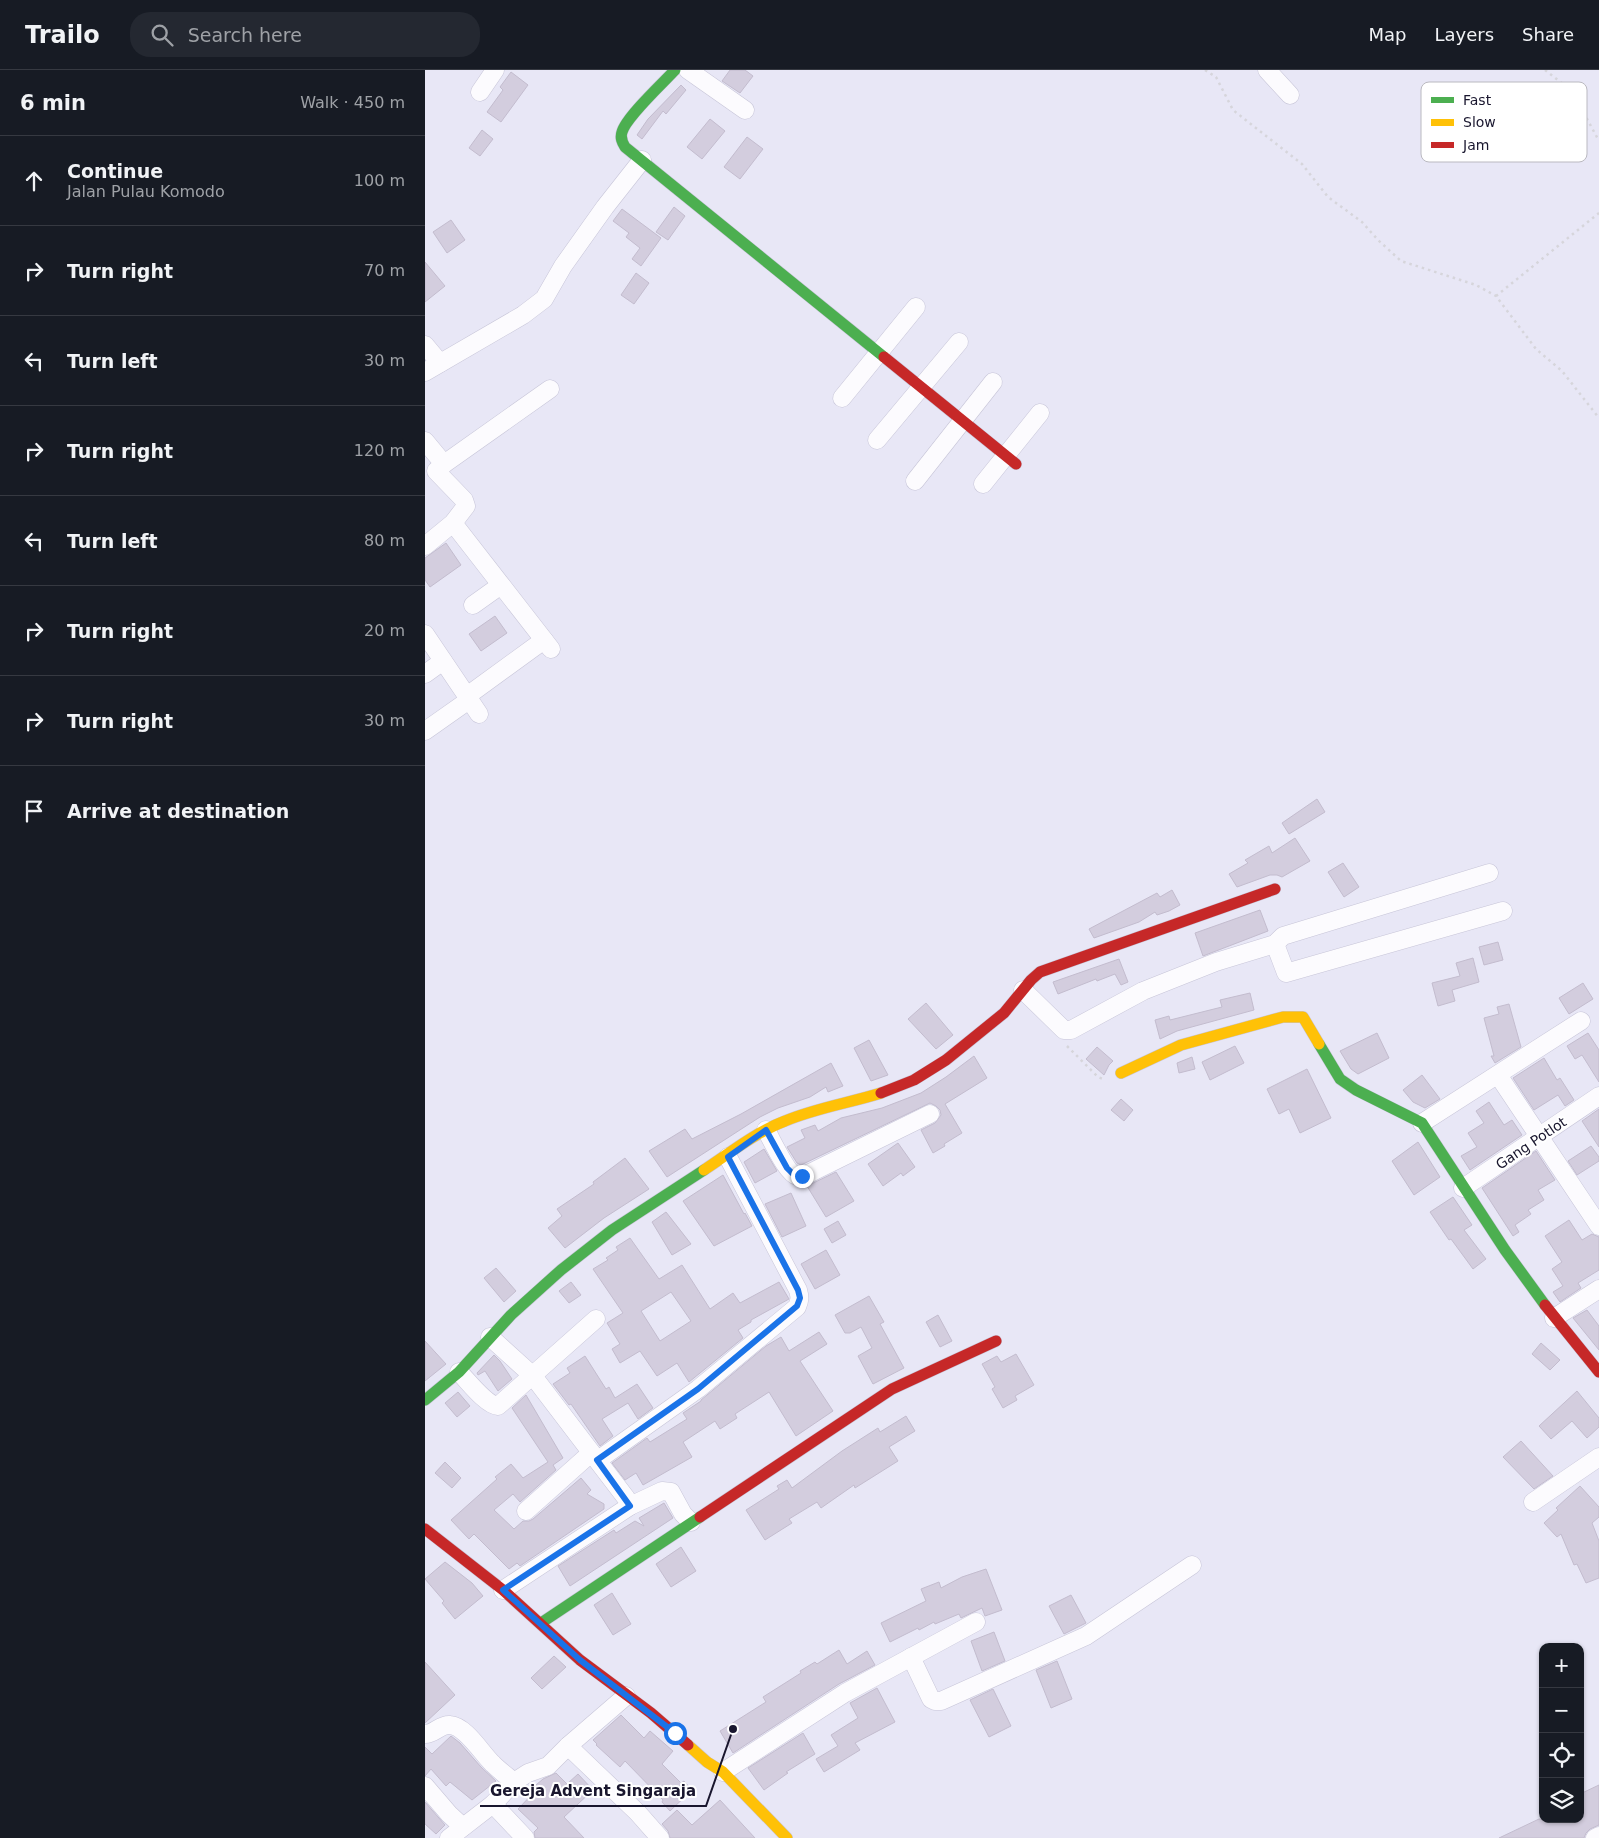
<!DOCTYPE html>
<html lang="en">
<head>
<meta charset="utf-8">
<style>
	:root { --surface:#171b24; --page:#242831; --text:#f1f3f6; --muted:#9ea1a6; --line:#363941 }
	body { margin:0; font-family:"DejaVu Sans",sans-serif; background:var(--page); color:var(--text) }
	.controls { position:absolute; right:15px; bottom:15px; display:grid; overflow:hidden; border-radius:10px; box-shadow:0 1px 4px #0004 }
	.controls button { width:45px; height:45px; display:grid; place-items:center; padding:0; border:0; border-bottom:1px solid var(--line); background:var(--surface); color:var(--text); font:25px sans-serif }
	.stop { position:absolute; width:15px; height:15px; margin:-11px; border:4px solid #1a73e8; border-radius:50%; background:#fff }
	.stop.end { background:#1a73e8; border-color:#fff; box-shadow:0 1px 5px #0008 }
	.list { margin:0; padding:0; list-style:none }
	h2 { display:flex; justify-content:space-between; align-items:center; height:65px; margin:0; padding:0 20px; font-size:21px }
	h2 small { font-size:16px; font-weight:400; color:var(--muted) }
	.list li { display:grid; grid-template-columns:32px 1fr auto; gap:15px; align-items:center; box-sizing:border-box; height:90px; padding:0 20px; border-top:1px solid var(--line) }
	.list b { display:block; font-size:19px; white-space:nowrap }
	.list p { margin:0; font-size:16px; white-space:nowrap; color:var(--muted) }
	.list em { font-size:16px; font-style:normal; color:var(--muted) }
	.icon { flex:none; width:28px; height:28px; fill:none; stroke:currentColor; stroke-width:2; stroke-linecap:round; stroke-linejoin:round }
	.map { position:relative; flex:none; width:1174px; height:1768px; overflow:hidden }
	header { display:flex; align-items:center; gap:30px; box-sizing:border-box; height:70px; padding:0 25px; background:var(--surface); border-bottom:1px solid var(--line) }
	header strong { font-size:24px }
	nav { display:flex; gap:28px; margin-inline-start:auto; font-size:18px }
	.search { width:350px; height:45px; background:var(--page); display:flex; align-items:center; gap:12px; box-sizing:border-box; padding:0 18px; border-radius:20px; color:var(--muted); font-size:19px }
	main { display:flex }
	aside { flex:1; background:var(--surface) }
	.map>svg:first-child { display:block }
	.building { fill:#d3cdde; stroke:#c3bcce; fill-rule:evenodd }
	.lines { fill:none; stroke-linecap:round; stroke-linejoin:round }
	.street-casing { stroke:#c7c5d8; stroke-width:19 }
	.fast-casing { stroke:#c7c5d8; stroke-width:12 }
	.slow-casing { stroke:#c7c5d8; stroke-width:12 }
	.jam-casing { stroke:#c7c5d8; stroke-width:12 }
	.path { stroke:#d6d5db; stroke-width:2.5; stroke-dasharray:2.5 4; stroke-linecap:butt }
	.street { stroke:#fcfbfe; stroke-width:18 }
	.fast { stroke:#4caf50; stroke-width:11 }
	.slow { stroke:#ffc107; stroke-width:11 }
	.jam { stroke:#c62828; stroke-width:11 }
	.route { stroke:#1a73e8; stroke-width:6 }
	.labels { text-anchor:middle; stroke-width:4; stroke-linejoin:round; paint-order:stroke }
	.street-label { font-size:14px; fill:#19162e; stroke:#fff }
	.key { fill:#fff; stroke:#bab9c0; stroke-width:1 }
	.key-label { font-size:14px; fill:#19162e }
	.leader { fill:none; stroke:#19162e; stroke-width:2 }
	.callout-dot { fill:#19162e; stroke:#fff; stroke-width:2 }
	.callout-label { font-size:15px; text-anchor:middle; font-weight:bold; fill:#19162e; stroke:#fff; stroke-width:4; stroke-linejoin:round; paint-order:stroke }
</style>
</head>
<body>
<header>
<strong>Trailo</strong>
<div class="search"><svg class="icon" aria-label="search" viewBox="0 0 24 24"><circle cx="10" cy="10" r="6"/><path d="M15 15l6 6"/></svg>Search here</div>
<nav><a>Map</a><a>Layers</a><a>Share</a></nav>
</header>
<main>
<aside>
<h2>6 min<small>Walk · 450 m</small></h2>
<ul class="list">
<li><svg class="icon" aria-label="ahead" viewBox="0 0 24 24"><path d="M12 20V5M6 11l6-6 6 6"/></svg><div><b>Continue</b><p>Jalan Pulau Komodo</p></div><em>100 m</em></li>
<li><svg class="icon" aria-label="right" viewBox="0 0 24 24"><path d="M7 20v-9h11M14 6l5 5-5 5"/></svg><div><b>Turn right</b></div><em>70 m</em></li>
<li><svg class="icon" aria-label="left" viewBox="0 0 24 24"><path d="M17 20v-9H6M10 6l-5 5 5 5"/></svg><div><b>Turn left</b></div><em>30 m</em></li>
<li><svg class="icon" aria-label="right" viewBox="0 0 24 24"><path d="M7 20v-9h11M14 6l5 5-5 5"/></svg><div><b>Turn right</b></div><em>120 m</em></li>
<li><svg class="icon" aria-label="left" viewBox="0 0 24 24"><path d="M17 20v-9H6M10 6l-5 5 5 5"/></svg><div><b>Turn left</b></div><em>80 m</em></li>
<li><svg class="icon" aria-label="right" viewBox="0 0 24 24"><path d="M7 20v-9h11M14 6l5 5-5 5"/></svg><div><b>Turn right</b></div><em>20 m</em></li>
<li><svg class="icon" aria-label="right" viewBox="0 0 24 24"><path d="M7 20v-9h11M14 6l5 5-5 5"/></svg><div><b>Turn right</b></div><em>30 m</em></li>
<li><svg class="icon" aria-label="arrive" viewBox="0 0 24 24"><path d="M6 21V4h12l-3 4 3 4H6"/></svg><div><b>Arrive at destination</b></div></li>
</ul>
</aside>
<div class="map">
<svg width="1174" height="1768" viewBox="0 0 1174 1768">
	<rect width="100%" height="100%" fill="#e8e7f6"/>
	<!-- building -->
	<g class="building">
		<polygon points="305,0 320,0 328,6 315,23 297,11"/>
		<polygon points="86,2 103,15 76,52 62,42 78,20 75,17"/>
		<polygon points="256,15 261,20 241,44 238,41 217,69 212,65 223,49"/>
		<polygon points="285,49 300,61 277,89 262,77"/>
		<polygon points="57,60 68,69 55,86 44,78"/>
		<polygon points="322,67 338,79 315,109 299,97"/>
		<polygon points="249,137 260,146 243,170 231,162"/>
		<polygon points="197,139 236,168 216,196 207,189 215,178 201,167 204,163 188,151"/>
		<polygon points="26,150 40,170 22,183 8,162"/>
		<polygon points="0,192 20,216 0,232"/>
		<polygon points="211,203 224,213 209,234 196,225"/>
		<polygon points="21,473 36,495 5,517 0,510 0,488"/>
		<polygon points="70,546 82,563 56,581 44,564"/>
		<polygon points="892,729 900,742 864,764 857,753"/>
		<polygon points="870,768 885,791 857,807 852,805 845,805 812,817 804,804 823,793 820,790 844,776 847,783"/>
		<polygon points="918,793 934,817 919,827 903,802"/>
		<polygon points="747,820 755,835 744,841 732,845 730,842 714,852 669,868 664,859 732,823 735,827"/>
		<polygon points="835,840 843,861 778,886 770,863"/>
		<polygon points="1073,872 1078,890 1059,895 1054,877"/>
		<polygon points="1048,888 1054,912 1027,920 1030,931 1013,936 1007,913 1035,906 1031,893"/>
		<polygon points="694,889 703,912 696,915 690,904 672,911 671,909 633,924 628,912"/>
		<polygon points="1158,913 1168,929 1144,944 1134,928"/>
		<polygon points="825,923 829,940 752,961 735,969 730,950 744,946 745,950 797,937 795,930"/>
		<polygon points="501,933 528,965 511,979 483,949"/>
		<polygon points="1084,934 1096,977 1070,993 1066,986 1069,986 1059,948 1074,944 1072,937"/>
		<polygon points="952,963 964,988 933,1004 926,999 915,981"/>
		<polygon points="1163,963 1174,980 1174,1012 1157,985 1150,989 1142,976"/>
		<polygon points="444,970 463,1005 446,1011 429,978"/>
		<polygon points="810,976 819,993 785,1010 777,992"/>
		<polygon points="672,977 688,991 684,995 679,1005 661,989"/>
		<polygon points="549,986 562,1008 520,1034 537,1063 519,1074 520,1076 508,1083 496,1060 510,1053 516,1045 515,1040 511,1036 505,1033 376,1095 372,1093 362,1077 380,1068 376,1060 390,1055 393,1061 416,1048 457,1038 496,1023 521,1007"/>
		<polygon points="767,987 770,999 754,1003 752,993"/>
		<polygon points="1119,988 1132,1010 1135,1008 1149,1030 1140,1036 1133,1025 1109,1040 1088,1008"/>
		<polygon points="406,993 418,1016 403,1022 401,1017 385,1027 353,1038 335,1047 242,1107 224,1081 260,1059 267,1069 316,1044"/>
		<polygon points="882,999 906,1048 875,1063 864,1039 854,1044 842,1019"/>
		<polygon points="997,1005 1015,1029 1000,1038 988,1032 978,1020"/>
		<polygon points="696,1029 708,1040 699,1051 686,1040"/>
		<polygon points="1064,1032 1079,1055 1087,1050 1097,1065 1045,1100 1036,1086 1052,1077 1043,1063 1059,1053 1051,1041"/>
		<polygon points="1174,1039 1174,1077 1157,1051"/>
		<polygon points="993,1072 1015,1107 989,1125 967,1091"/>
		<polygon points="473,1073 490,1097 478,1106 476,1103 458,1116 443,1094"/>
		<polygon points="1166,1076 1174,1087 1174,1091 1152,1105 1143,1091"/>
		<polygon points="339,1079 352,1101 330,1113 319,1092"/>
		<polygon points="1111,1081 1130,1110 1113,1120 1119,1130 1103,1140 1106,1144 1090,1155 1094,1162 1088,1166 1057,1118"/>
		<polygon points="200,1088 224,1119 179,1148 140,1178 123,1158 137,1146 132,1139 169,1114 168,1112"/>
		<polygon points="411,1102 429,1131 401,1147 382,1116"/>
		<polygon points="298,1105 319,1144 320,1143 327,1156 289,1176 258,1131"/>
		<polygon points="366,1123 381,1156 357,1167 340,1134"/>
		<polygon points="1028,1127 1047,1155 1039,1160 1061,1189 1048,1199 1026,1169 1024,1170 1005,1142"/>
		<polygon points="241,1142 266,1174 247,1185 227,1152"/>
		<polygon points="1144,1150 1157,1170 1167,1164 1174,1167 1174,1200 1153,1213 1156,1218 1135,1232 1128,1222 1138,1216 1127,1199 1137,1192 1120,1166"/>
		<polygon points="413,1151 421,1165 407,1173 399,1159"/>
		<path d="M205 1168 234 1209 257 1195 285 1239 308 1223 315 1233 354 1212 364 1229 326 1250V1252L313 1260 318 1268 264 1312 252 1293 232 1306 215 1281 195 1293 187 1279 195 1274 182 1253 198 1243 168 1199 183 1190 181 1188 193 1180 191 1177ZM246 1222 266 1251 235 1271 216 1241Z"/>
		<polygon points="401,1180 415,1205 390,1219 376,1194"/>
		<polygon points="71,1198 91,1221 79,1232 59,1208"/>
		<polygon points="146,1212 156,1225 144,1233 134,1221"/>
		<polygon points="444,1226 459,1252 455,1254 479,1298 448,1314 433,1286 447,1278 436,1257 425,1263 420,1263 410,1245"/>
		<polygon points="1162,1240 1174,1256 1174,1280 1148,1248"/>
		<polygon points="513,1245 527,1271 515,1277 501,1252"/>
		<polygon points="394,1262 402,1274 375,1291 408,1341 371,1366 344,1322 310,1344 312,1348 295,1359 290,1351 258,1372 267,1387 218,1415 211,1403 200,1410 187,1393 222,1368 225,1372 262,1349 258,1343 276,1331 276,1330 341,1276 356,1267 364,1281"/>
		<polygon points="0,1271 21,1294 0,1311"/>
		<polygon points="1116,1273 1135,1290 1125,1300 1107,1284"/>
		<polygon points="591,1284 609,1315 590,1326 592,1330 578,1338 567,1319 570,1317 557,1294 572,1286 576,1292"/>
		<polygon points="69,1285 75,1291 87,1309 73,1321 60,1301 53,1305 52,1303"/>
		<polygon points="160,1286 181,1319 184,1317 190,1328 212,1314 228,1338 213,1349 203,1333 177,1349 188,1366 175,1376 146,1334 144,1335 128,1314 145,1303 142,1298"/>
		<polygon points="1152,1321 1174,1348 1174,1357 1162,1368 1147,1351 1126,1369 1114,1356"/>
		<polygon points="33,1322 45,1336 32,1347 20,1333"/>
		<polygon points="101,1325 138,1388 128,1395 131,1400 95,1432 88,1424 69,1440 89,1459 98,1451 104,1451 108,1449 156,1408 166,1420 162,1424 179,1434 179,1439 95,1496 92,1493 84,1499 49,1464 44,1469 26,1450 72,1409 70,1407 86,1394 98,1408 123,1392 87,1338"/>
		<polygon points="481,1346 490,1361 464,1377 473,1391 430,1418 429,1415 396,1438 392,1432 364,1449 367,1453 340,1470 321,1440 354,1419 352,1416 362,1410 367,1418 417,1381 453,1358 455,1362"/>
		<polygon points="1096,1371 1128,1406 1109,1419 1078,1387"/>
		<polygon points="20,1392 36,1408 27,1418 10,1403"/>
		<polygon points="1155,1416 1174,1437 1174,1447 1167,1453 1174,1471 1174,1508 1161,1513 1152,1494 1149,1495 1136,1464 1132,1467 1119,1453 1133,1440 1131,1438"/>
		<polygon points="239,1433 248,1448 145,1516 133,1496 189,1460 191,1463 210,1451 219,1456 214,1448"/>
		<polygon points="256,1477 271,1501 246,1517 231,1494"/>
		<polygon points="20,1492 47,1513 58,1526 30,1549 17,1533 19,1531 0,1509"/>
		<polygon points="561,1499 577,1540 560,1546 557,1538 536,1548 534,1544 510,1554 509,1552 494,1560 493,1558 465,1572 456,1553 501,1531 496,1519 514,1512 516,1518 537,1507"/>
		<polygon points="187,1523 206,1554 188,1565 169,1535"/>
		<polygon points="646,1525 661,1553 639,1564 624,1536"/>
		<polygon points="569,1562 580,1591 557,1601 546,1571"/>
		<polygon points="414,1580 422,1594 442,1581 450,1595 414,1614 308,1683 295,1661 341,1632 338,1627 376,1603 375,1601 390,1592 392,1594"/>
		<polygon points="129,1586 141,1597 117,1619 106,1608"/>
		<polygon points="632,1591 647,1629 626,1638 611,1600"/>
		<polygon points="0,1592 30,1625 0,1653"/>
		<polygon points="452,1618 470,1652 430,1673 435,1680 399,1702 391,1689 413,1676 406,1665 433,1648 425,1633"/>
		<polygon points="568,1619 586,1656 564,1667 545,1630"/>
		<polygon points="196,1645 219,1668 225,1661 248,1681 237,1694 256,1713 259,1711 267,1720 245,1741 237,1732 238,1730 200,1691 195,1697 171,1675 172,1674 168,1670"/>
		<polygon points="378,1663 390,1684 361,1702 363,1703 339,1720 323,1698"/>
		<polygon points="26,1666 35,1673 56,1697 71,1711 47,1730 25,1712 21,1716 6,1699 0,1706 0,1677 7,1684"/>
		<polygon points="131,1703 142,1714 153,1704 168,1720 139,1747 159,1768 110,1768 109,1762 113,1758 93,1739 114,1717 111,1715 118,1709"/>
		<polygon points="1174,1715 1174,1755 1165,1759 1161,1763 1159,1768 1074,1768 1114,1749 1155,1749 1155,1724"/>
		<polygon points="295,1730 330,1768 245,1768 243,1761 237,1754 252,1740 267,1755"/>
		<polygon points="0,1732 20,1755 11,1764 0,1754"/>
	</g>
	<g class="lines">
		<!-- street casing -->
		<g class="street-casing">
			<g id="street">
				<polyline points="263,0 320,40"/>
				<polyline points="842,0 865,25"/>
				<polyline points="55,22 70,0"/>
				<polyline points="0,275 15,293"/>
				<polyline points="0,302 98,245 119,229 138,196 180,137 217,90"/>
				<polyline points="417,328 491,237"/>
				<polyline points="452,370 534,272"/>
				<polyline points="0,371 19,394"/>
				<polyline points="490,411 568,312"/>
				<polyline points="558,414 615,343"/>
				<polyline points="28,453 126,579"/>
				<polyline points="0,476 28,453 41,436 39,430 11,401 19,394 125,319"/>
				<polyline points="48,535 76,515"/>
				<polyline points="0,564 54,644"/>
				<polyline points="0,604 18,591"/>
				<polyline points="42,626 119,570"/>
				<polyline points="0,661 44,630"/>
				<polyline points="850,874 861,903 1078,841"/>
				<polyline points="598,920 639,960 646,960 718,921 791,892 850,874 858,866 1064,803"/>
				<polyline points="1073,1005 1174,1156"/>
				<polyline points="997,1053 1156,951"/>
				<path d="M341 1060C347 1070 362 1104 372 1106 378 1107 385 1103 391 1100L505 1044"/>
				<polyline points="1038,1118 1174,1026"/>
				<polyline points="1129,1248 1174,1219"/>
				<polyline points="65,1267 108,1306 201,1428 205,1436"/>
				<path d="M34 1302C43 1311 61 1335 73 1336L171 1249"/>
				<path d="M173 1390 273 1319 372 1237C375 1230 375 1227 373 1220L303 1087"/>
				<polyline points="1108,1432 1174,1387"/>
				<polyline points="101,1441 166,1383"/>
				<polyline points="78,1520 205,1436 237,1421 246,1422 258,1444 266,1452"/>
				<polyline points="486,1587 506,1629 510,1631 516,1631 661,1566 767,1495"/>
				<path d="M0 1664C10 1664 15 1654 25 1655 41 1656 57 1684 68 1694 75 1701 82 1706 89 1712"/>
				<polyline points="143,1676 213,1743 235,1768"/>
				<polyline points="298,1702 420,1623 551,1552"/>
				<polyline points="0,1716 24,1744 38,1757"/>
				<polyline points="68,1734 100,1768"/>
				<polyline points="24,1768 68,1734 89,1712 103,1703 123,1696 143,1676 201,1626"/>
				<polyline points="1170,1768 1174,1766"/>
			</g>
		</g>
		<!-- fast casing -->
		<g class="fast-casing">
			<g id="fast">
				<path d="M250 0C238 13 201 47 197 62 195 68 197 72 200 77L459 287"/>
				<polyline points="894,974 915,1009 931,1020 997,1053 1080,1180 1120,1235"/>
				<polyline points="0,1330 34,1302 86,1245 136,1200 187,1160 279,1100"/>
				<polyline points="116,1553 275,1447"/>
			</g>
		</g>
		<!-- slow casing -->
		<g class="slow-casing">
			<g id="slow">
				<polyline points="696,1003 756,975 858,947 878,947 894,974"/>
				<path d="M279 1100C305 1083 331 1062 360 1051 391 1038 424 1033 456 1023"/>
				<polyline points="263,1675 282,1692 298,1702 362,1768"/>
			</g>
		</g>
		<!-- jam casing -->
		<g class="jam-casing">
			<g id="jam">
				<polyline points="459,287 591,394"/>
				<polyline points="456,1023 489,1010 521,990 579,943 606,910 615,902 850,819"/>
				<polyline points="1120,1235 1174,1302"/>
				<polyline points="275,1447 467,1319 571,1271"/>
				<polyline points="0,1459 78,1520 155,1590 226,1643 263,1675"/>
			</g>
		</g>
		<!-- path -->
		<g class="path">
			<polyline points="780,0 791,7 808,40 877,94 903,127 937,152 953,170 976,191 1051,215 1071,226 1111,279 1137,301 1174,348"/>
			<polyline points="1120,0 1147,21 1174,71"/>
			<polyline points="1071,226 1174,143"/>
			<polyline points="642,976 673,1007 678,1009"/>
		</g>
		<!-- street -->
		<use href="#street" class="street"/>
		<!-- fast -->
		<use href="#fast" class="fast"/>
		<!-- slow -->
		<use href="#slow" class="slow"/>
		<!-- jam -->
		<use href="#jam" class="jam"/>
	</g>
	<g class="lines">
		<!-- route -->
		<polyline class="route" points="250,1663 155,1590 78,1520 205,1436 172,1390 273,1319 372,1236 375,1228 373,1220 303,1087 341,1060 362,1098 369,1105 377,1106"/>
	</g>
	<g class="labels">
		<!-- street labels -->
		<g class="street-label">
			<text transform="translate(1106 1073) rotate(-34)" y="5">Gang Potlot</text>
		</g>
	</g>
	<!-- legend -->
	<rect x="996" y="12" width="166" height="80" rx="8" class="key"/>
	<rect x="1006" y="27" width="23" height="6" fill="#4caf50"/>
	<rect x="1006" y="49" width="23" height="7" fill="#ffc107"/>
	<rect x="1006" y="72" width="23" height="6" fill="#c62828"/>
	<g class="key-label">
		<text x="1038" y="35">Fast</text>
		<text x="1038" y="57">Slow</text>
		<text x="1038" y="80">Jam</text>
	</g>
	<!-- callouts -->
	<path class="leader" d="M308 1659L281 1736H55"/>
	<circle class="callout-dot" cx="308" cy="1659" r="5"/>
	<g class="callout-label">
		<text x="168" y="1726">Gereja Advent Singaraja</text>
	</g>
</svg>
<div class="controls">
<button>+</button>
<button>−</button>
<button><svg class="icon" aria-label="locate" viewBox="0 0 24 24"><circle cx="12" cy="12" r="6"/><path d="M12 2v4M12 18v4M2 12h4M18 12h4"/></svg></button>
<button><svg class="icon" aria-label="layers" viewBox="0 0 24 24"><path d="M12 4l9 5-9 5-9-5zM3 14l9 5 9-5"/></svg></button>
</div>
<div class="stop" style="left:250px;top:1663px"></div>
<div class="stop end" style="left:377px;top:1106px"></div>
</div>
</main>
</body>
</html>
